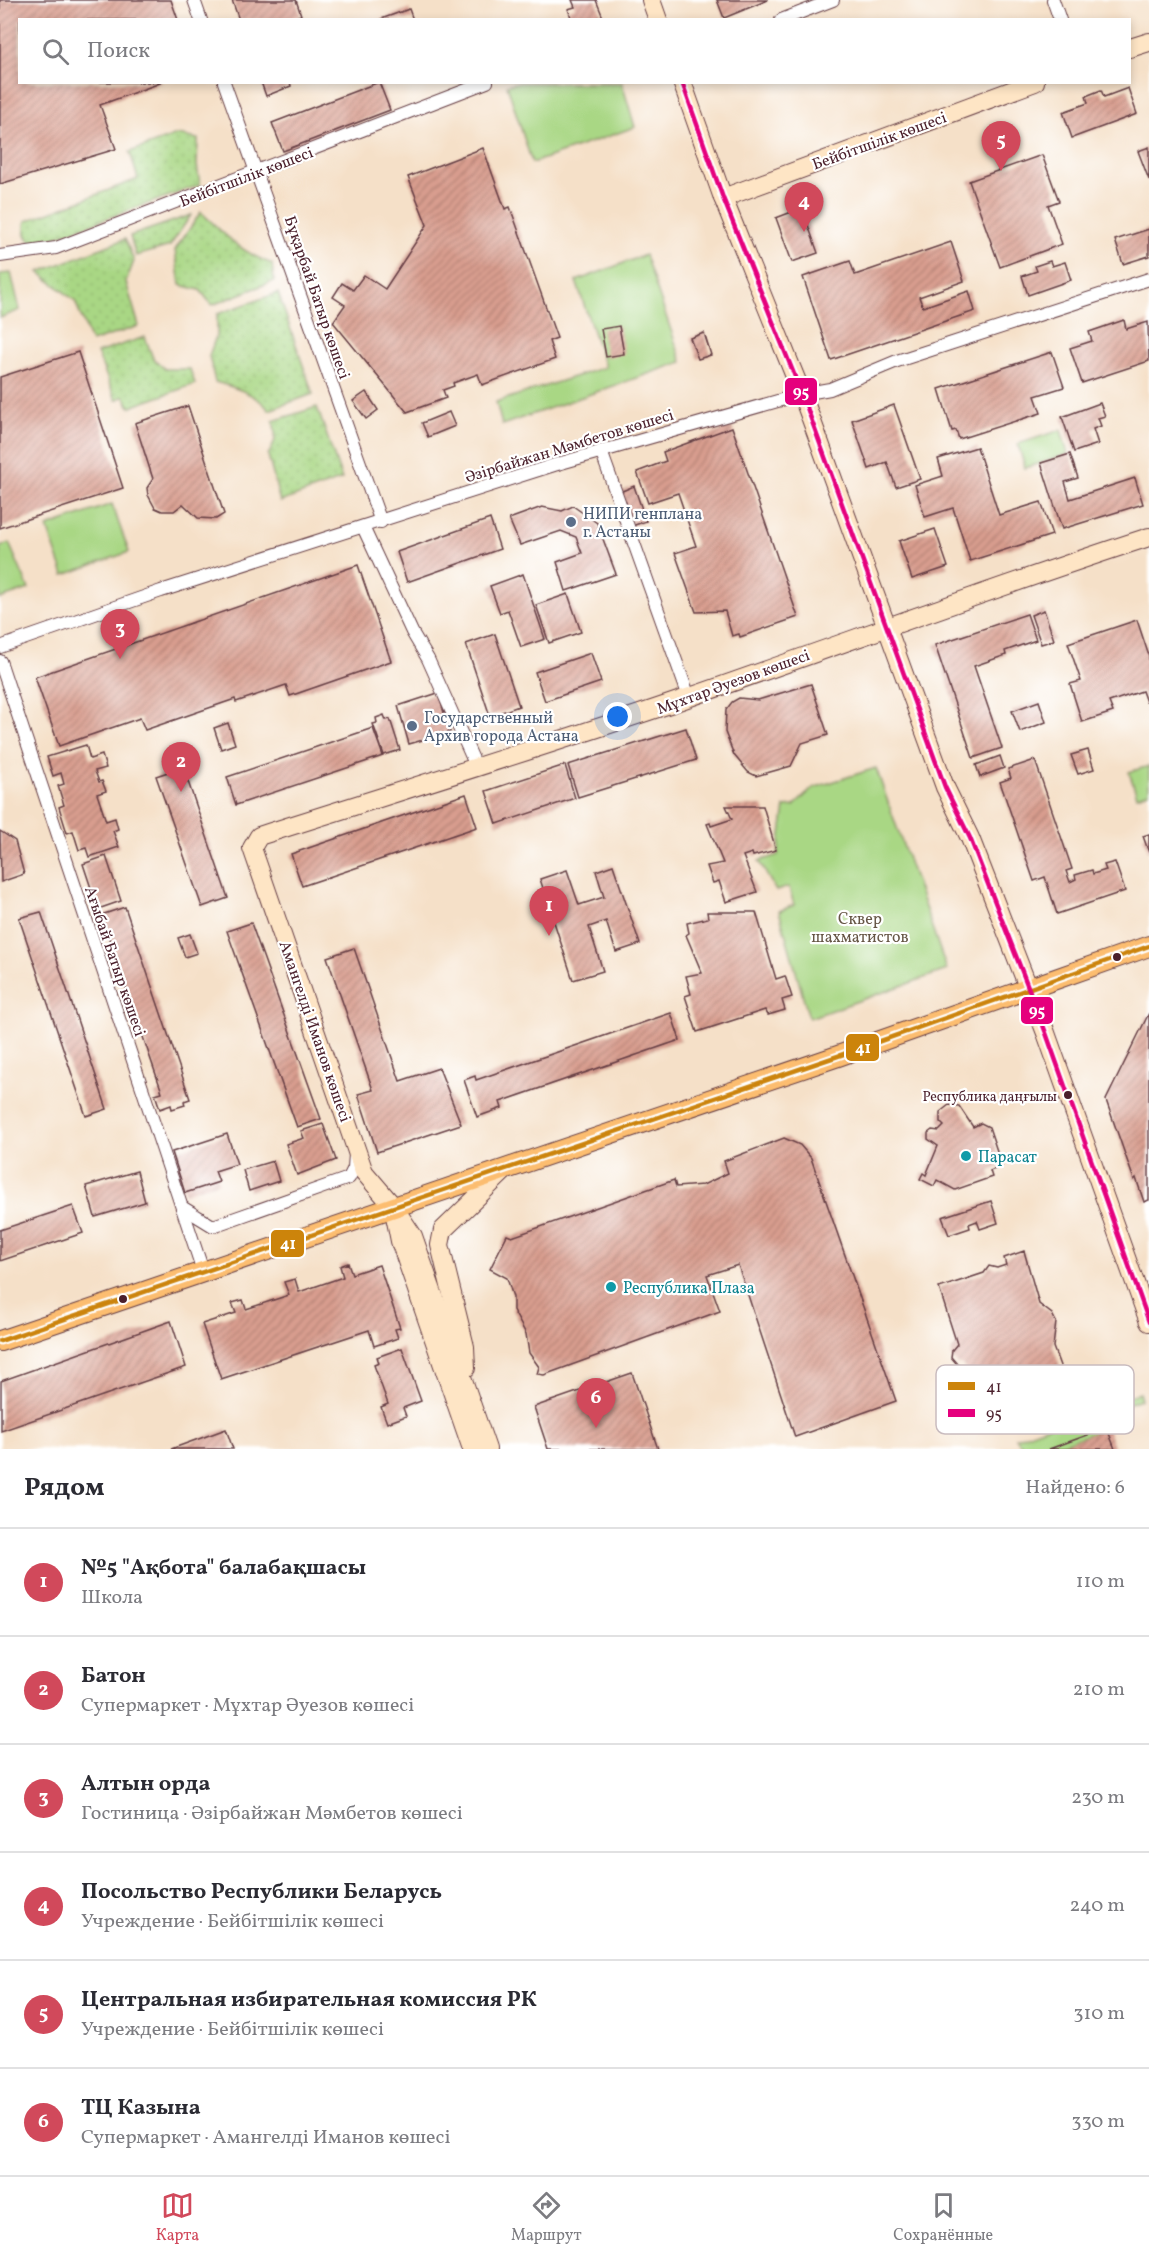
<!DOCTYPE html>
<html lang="ru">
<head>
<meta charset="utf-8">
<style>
	:root { --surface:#fff; --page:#f2f2f3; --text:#2b2b33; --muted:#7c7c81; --line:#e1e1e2; --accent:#d1495b }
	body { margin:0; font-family:Vollkorn,serif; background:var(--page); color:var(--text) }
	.you { position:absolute; left:618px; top:717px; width:21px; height:21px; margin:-15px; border:4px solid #fff; border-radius:50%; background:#1a73e8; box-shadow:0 0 0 9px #1a73e833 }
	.badge { display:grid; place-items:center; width:39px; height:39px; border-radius:50%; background:var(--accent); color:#fff; font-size:20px; font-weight:700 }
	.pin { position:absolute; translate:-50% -50px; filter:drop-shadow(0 2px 3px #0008) }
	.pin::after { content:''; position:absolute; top:32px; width:21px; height:18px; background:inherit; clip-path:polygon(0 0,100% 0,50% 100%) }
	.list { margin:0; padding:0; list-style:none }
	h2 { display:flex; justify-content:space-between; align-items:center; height:78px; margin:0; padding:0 24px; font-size:26px }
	h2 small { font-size:20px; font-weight:400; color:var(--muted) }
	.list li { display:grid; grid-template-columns:39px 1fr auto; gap:18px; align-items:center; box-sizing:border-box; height:108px; padding:0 24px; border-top:2px solid var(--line) }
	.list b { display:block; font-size:22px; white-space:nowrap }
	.list p { margin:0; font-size:20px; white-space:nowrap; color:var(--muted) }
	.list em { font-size:20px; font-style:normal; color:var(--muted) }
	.icon { flex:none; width:33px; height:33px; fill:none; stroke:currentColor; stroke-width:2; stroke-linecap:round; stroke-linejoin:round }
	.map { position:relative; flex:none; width:1149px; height:1449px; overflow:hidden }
	.search { position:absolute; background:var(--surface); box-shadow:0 3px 9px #0003; left:18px; right:18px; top:18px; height:66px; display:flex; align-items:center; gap:15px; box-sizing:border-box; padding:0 21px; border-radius:0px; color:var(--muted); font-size:22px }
	.sheet { height:726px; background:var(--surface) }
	nav { display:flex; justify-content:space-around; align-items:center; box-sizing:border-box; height:84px; border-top:2px solid var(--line); background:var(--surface); font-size:16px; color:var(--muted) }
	nav a { display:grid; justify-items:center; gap:3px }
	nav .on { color:var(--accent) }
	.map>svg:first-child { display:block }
	.grass { fill:url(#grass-dots); stroke:#7a7b58; stroke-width:1.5 }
	.green { fill:#a9d784; stroke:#7a7b58; stroke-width:1.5 }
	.building { fill:url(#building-hatch) }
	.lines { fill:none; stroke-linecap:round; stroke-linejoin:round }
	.street-casing { stroke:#643c43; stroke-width:14 }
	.secondary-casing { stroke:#643c43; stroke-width:20 }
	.primary-casing { stroke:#643c43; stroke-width:22 }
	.street { stroke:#fff; stroke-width:12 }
	.secondary { stroke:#fee5c5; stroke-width:18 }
	.primary { stroke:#fcbd6f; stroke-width:20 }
	.bus-1-casing { stroke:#fff; stroke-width:9 }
	.bus-2-casing { stroke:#fff; stroke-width:9 }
	.bus-1 { stroke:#cc840b; stroke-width:4.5 }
	.bus-2 { stroke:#e5007d; stroke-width:4.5 }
	.service-dot { fill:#5c6f8a; stroke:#fff; stroke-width:2 }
	.bus-dot { fill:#4a1f2b; stroke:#fff; stroke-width:2 }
	.culture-dot { fill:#0f9aa8; stroke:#fff; stroke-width:2 }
	.labels { text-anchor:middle; stroke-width:4.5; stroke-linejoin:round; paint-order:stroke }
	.bus-label { font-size:14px; fill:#4a1f2b; stroke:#fff; text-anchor:end }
	.street-label { font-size:16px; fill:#4a1f2b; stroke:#fff }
	.service-label { font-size:16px; fill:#4e5e75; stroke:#fff; text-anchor:start }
	.park-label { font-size:16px; fill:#665646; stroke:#fff }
	.culture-label { font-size:16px; fill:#0d838f; stroke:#fff; text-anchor:start }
	.key { fill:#fff; stroke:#c9bcbf; stroke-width:1.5 }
	.key-label { font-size:16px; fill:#4a1f2b }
	.line-badge { stroke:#fff; stroke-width:2 }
	.badge-label { font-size:16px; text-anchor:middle; font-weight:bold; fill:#fff }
</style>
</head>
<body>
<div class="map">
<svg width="1149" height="1449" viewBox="0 0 1149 1449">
	<defs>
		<pattern id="grass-dots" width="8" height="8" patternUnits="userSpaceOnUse" patternTransform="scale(1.5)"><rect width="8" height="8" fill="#a9d784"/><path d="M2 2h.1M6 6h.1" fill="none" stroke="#93b872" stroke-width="1.8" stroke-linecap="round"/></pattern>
		<pattern id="building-hatch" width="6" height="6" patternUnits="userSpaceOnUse" patternTransform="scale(1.5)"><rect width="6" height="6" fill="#d99e8f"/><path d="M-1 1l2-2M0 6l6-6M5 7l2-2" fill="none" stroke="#b28075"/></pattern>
	</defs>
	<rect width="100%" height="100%" fill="#fff"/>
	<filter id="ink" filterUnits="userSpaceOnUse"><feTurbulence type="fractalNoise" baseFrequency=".0167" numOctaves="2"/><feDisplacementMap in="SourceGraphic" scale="12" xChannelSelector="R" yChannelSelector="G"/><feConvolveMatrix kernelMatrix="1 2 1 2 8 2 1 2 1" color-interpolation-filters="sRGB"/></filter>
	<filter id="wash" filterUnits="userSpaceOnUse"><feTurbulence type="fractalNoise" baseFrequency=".008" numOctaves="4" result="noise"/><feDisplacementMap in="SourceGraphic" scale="24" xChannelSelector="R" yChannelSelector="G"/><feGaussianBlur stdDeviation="1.35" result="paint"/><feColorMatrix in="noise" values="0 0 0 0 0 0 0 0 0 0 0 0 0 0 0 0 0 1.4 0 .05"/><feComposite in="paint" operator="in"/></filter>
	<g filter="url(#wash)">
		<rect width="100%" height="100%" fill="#f5e0c8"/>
		<!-- grass -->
		<g class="grass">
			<path d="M177 135 198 139 197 165 200 185 41 242 32 243C25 236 24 230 26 221L138 179 130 152Z"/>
			<path d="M201 212C227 236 237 250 272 264L274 281 212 305 200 290 180 285 175 250Z"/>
			<polygon points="191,215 170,246 136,256 130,236"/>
			<polygon points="125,239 134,261 126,282 139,326 91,342 75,301 39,272"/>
			<path d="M278 293 313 394 269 410C257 394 234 387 215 382L209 356 217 333V314Z"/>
			<polygon points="145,337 153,358 165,369 190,369 195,384 130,407 124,396 116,400 97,353"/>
			<path d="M317 407 342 479 280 502 268 455C276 442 277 436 273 421Z"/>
		</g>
		<!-- green -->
		<g class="green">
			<polygon points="515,83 622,83 635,127 532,163 507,85"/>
			<polygon points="645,255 682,362 502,425 496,402 605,367 576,281"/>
			<polygon points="11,273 20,310 0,318 0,274"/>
			<polygon points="1061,430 1068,454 1025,468 1018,444"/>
			<polygon points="112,504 129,552 64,575 47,527"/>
			<polygon points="9,543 29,589 0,599 0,547"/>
			<polygon points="1149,766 1149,792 1137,796 1129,772"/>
			<polygon points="876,768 947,970 809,1018 779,911 794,905 789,887 776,891 759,861 778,855 785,807 794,806 813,788"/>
			<polygon points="1139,1393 1141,1399 1102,1413 1107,1428 1048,1449 1025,1449 1015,1438"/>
		</g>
		<g id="blocks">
			<!-- building -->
			<g class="building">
				<polygon points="0,0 171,0 178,20 20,20 20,82 163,82 100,105 116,149 0,184"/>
				<polygon points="232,0 296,0 301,15 288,20 239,20"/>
				<polygon points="572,0 596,0 604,20 572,20 568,9 575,7"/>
				<polygon points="717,0 768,0 724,18"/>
				<polygon points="409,9 413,20 381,20 381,19"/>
				<polygon points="261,82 290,82 291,86 266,96"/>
				<polygon points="379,82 390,110 283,151 272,123"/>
				<polygon points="1128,88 1137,114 1072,138 1063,112 1088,103 1086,96 1101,90 1104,97"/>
				<polygon points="1149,147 1149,180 1138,151"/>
				<polygon points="483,148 505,209 510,207 557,338 549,341 555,359 482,385 478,374 453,383 454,386 443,390 446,398 407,412 333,322 345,305 333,297 342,283 353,290 364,275 385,289 427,225 408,177"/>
				<polygon points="1042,155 1059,201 1048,205 1062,244 1000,267 969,181"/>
				<polygon points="802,208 818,253 792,262 776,218"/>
				<polygon points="1149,229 1149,256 1123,264 1115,240"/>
				<polygon points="951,242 964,281 919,297 923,307 969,291 975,311 831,360 803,277 850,261 855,275"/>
				<polygon points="1050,261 1052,266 1065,262 1071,280 1028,295 1022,276 1037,271 1035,266"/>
				<polygon points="1124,320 1126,329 1148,322 1149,361 1082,383 1070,348 1092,341 1089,332"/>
				<polygon points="619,326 624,354 606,357 601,329"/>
				<polygon points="704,333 711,355 698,359 690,338"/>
				<polygon points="78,352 123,488 0,528 0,377"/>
				<polygon points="1052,352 1064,387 1035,396 1041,413 959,439 956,430 952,431 939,389"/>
				<polygon points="366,392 378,410 366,419 353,401"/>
				<polygon points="1100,403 1105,416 1098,418 1101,426 1093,429 1098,444 1074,452 1062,417"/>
				<polygon points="894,405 920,479 896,487 887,462 869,469 852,420"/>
				<polygon points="188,406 224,514 216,519 198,518 183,504 174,511 162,511 155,508 148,495 147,488 153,479 135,423"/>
				<polygon points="449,412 455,426 428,437 422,423"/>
				<polygon points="732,427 798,617 740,637 739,634 732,636 725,611 696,612 675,553 696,546 678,493 648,503 637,472 666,461 663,452"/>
				<polygon points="977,447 999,515 1041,502 1052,535 970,561 953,508 925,517 915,485 943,476 938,459"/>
				<polygon points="1070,454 1078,478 1065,482 1070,499 1135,478 1143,504 1062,529 1041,463"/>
				<polygon points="634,486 646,521 632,526 620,492"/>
				<polygon points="573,506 597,523 616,574 566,591 557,562 582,553 576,537 561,531 520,545 509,519 542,507 562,511"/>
				<polygon points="490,519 500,549 407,582 397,552"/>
				<polygon points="935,529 948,567 912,579 899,541"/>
				<polygon points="358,565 391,661 290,696 286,685 236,702 235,699 145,730 140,718 59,746 35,677"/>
				<polygon points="523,574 545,639 521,647 508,610 500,613 490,586"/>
				<polygon points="568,594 581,632 549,643 536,605"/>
				<polygon points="1044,610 1054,640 1041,644 1031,615"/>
				<polygon points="1027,614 1036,640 1005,651 1006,655 974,666 1002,748 973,758 935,645"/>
				<polygon points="1137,620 1149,656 1149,701 1146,702 1142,691 1109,702 1113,712 1082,722 1070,684 1081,681 1068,643"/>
				<polygon points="495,634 519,706 490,716 466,644"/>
				<polygon points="591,653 601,682 545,701 535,672"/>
				<polygon points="811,684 828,735 802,743 791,766 756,776 748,772 734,755 725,732 726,710 732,702 739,698 758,700"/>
				<polygon points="438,693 450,732 409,744 398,706"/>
				<polygon points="1039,701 1046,722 1020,732 1012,711"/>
				<polygon points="384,715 386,720 390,719 400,750 384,755 373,724 377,723 376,718"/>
				<polygon points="228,723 235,744 221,749 214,728"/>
				<polygon points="373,728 383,756 236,805 227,777"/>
				<polygon points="686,728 696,760 578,797 568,765"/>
				<polygon points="86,745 90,759 102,755 106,768 95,771 99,782 102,781 106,791 97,794 106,821 115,818 118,829 113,831 119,847 89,857 86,848 79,850 73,831 67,833 59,807 64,805 58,786 64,784 61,773 53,776 47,757"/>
				<polygon points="1088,750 1094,769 1078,774 1071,755"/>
				<polygon points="1000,756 1004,768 980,777 976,765"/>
				<polygon points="1035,760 1072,869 1066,871 1070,882 1076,879 1075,875 1092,870 1093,874 1106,870 1104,865 1115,862 1125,891 1057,914 1045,877 1034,881 1000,782 1011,778 1008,769"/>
				<polygon points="565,765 575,798 497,824 486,791"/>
				<polygon points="183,767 228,898 202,907 156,776"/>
				<polygon points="466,794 477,827 302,886 291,854"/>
				<polygon points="726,806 763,806 776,850 753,856 752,853 743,856 757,892 726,902 719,881 713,883 707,866 723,863 707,824 710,823 711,826 732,819"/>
				<polygon points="0,831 15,841 24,874 1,882"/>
				<polygon points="1149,834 1149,853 1143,836"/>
				<polygon points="106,856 121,901 98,909 83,864"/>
				<polygon points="613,865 640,944 616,952 606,921 589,927 603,971 573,980 540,879 567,870 579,905 604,897 596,871"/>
				<polygon points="125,907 190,1099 184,1101 185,1105 172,1109 171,1105 160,1109 155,1094 162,1092 101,915"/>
				<polygon points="41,912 107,1109 86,1116 19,918"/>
				<polygon points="707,912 756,912 776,979 785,976 792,997 782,1000 785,1010 768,1015 765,1010 697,1032 685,996 691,994 686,976 702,973 686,935 689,933 687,923 708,918"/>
				<polygon points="251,923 321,1119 297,1127 227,931"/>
				<polygon points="190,934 197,953 185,957 178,938"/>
				<polygon points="354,948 400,1081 439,1068 461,1124 377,1152 358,1094 373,1090 327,957"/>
				<polygon points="671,1013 680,1040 500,1102 502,1108 477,1117 464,1080 475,1076 476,1080"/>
				<polygon points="1149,1013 1149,1200 1144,1202 1136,1178 1134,1180 1106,1100"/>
				<polygon points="949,1105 959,1106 973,1127 981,1123 989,1127 1002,1166 990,1171 992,1177 955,1190 937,1180 934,1186 920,1179 923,1173 926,1175 938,1146 928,1139 928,1133 932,1130 939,1131 944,1126 940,1122 940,1112"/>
				<polygon points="323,1124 336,1160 297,1175 286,1144 304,1138 301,1131"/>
				<polygon points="227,1134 237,1164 215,1171 219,1182 185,1193 172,1152"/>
				<polygon points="784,1138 800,1145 811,1158 896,1401 795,1437 738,1265 707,1275 720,1311 544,1375 537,1374 539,1367 529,1353 526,1334 513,1310 513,1297 507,1278 490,1269 507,1235 512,1237 674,1180 676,1187 703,1185 728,1173 724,1161"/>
				<polygon points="273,1161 279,1181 249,1191 243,1170"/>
				<polygon points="137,1171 145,1202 95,1217 86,1186"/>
				<polygon points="991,1201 998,1223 980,1229 977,1221 969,1224 970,1228 949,1235 942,1217"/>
				<polygon points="73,1206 83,1233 0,1261 0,1230"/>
				<polygon points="1024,1251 1039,1304 1052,1314 1056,1322 1053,1347 1072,1398 1052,1405 1050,1399 1041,1402 1037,1407 1031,1405 983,1422 964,1366 957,1364 951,1357 952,1350 957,1344 939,1288 984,1273 989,1266 997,1268 1006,1265 1004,1258"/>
				<polygon points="348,1263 352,1274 379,1265 400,1328 395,1329 398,1338 374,1346 369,1330 221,1379 202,1324 236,1313 232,1303 243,1300 246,1309 289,1295 284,1282 295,1279 299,1292 343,1277 340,1266"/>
				<polygon points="171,1321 186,1367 1,1431 1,1381"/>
				<polygon points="402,1348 421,1401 403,1408 406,1416 387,1423 381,1407 388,1404 374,1365 379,1363 377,1357"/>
				<polygon points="632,1373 658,1449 548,1449 534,1407"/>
				<polygon points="1107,1428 1115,1449 1049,1449"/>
				<polygon points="226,1429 233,1449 171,1449"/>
			</g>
		</g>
	</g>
	<g filter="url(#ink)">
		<use href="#blocks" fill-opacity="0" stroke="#643c43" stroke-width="1.5"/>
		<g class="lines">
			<!-- street casing -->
			<g class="street-casing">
				<g id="street">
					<polyline points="194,0 201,20"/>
					<polyline points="1053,0 1060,20"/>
					<polyline points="781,20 833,0"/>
					<polyline points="224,82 381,522"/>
					<polyline points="0,256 56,248 487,82"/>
					<polyline points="601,451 689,697"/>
					<polyline points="363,527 412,632 428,659 476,766"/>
					<polyline points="0,647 161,591 554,465 802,394 830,389 897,361 1149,279"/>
					<polyline points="0,661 203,1271"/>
					<polyline points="182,1207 213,1226 349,1178 354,1168 355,1154"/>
				</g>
			</g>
			<!-- secondary casing -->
			<g class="secondary-casing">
				<g id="secondary">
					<polyline points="651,0 658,20"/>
					<polyline points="1130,48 1149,42"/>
					<polyline points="682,82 723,198 802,394 945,787 970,838 1046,1033 1149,1322"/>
					<polyline points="723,198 1035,82"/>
					<polyline points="395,1216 400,1241 472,1449"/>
					<polyline points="466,1368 465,1347 440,1245 443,1230 505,1170"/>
					<path d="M487 1449 413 1236 393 1206 364 1172 252 848 259 836C403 790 548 746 690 697 843 644 995 587 1149 537"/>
				</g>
			</g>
			<!-- primary casing -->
			<g class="primary-casing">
				<polyline id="primary" points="0,1341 838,1056 1149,946"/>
			</g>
			<!-- street -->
			<use href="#street" class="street"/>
			<!-- secondary -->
			<use href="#secondary" class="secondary"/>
			<!-- primary -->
			<use href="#primary" class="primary"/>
			<!-- bus-1 casing -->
			<g class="bus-1-casing">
				<polyline id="bus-1" points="0,1341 838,1056 1149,946"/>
			</g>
			<!-- bus-2 casing -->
			<g class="bus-2-casing">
				<polyline id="bus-2" points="682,82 723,198 802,394 945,787 970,838 1046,1033 1149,1322"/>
			</g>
			<!-- bus-1 -->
			<use href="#bus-1" class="bus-1"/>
			<!-- bus-2 -->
			<use href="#bus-2" class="bus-2"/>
		</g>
	</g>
	<!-- markers -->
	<g class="service-dot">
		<circle cx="571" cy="522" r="6"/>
		<circle cx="412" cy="726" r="6"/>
	</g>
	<g class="bus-dot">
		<circle cx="1117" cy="957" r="5"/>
		<circle cx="1068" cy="1095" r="5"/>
		<circle cx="123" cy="1299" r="5"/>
	</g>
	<g class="culture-dot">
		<circle cx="966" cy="1156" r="6"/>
		<circle cx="611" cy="1287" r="6"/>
	</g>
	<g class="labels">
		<!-- bus labels -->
		<g class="bus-label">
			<text x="1057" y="1101">Республика даңғылы</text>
		</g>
		<!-- street labels -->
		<g class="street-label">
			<text transform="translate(879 140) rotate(-20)" y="6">Бейбітшілік көшесі</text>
			<text transform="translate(246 176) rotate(-21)" y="6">Бейбітшілік көшесі</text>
			<text transform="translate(318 297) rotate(71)" y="6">Бұқарбай Батыр көшесі</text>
			<text transform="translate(569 445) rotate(-17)" y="6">Әзірбайжан Мәмбетов көшесі</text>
			<text transform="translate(733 681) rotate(-20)" y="6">Мұхтар Әуезов көшесі</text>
			<text transform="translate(116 961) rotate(71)" y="6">Ағыбай Батыр көшесі</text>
			<text transform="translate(316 1031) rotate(71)" y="6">Амангелді Иманов көшесі</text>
		</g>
		<!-- service labels -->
		<g class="service-label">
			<text x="583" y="519">НИПИ генплана<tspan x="583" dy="18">г. Астаны</tspan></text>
			<text x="424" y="723">Государственный<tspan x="424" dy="18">Архив города Астана</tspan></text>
		</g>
		<!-- park labels -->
		<g class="park-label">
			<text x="860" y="924">Сквер<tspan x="860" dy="18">шахматистов</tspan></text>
		</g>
		<!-- culture labels -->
		<g class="culture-label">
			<text x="978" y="1162">Парасат</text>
			<text x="623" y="1293">Республика Плаза</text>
		</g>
	</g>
	<!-- legend -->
	<rect x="936" y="1365" width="198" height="69" rx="9" class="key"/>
	<rect x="948" y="1382" width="27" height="8" fill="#cc840b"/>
	<rect x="948" y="1409" width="27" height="8" fill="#e5007d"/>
	<g class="key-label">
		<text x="986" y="1392">41</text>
		<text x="986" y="1419">95</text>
	</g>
	<g class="line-badge">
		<rect x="784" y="377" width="34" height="29" rx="6" fill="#e5007d"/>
		<rect x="1020" y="996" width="34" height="29" rx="6" fill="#e5007d"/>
		<rect x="845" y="1033" width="35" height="29" rx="6" fill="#cc840b"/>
		<rect x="270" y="1229" width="35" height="29" rx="6" fill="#cc840b"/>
	</g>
	<g class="badge-label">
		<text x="801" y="397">95</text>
		<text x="1037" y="1016">95</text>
		<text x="863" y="1053">41</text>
		<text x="288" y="1249">41</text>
	</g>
</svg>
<div class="you"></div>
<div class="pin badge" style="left:549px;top:936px">1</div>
<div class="pin badge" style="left:181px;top:792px">2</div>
<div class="pin badge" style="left:120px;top:659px">3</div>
<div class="pin badge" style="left:804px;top:232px">4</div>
<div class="pin badge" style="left:1001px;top:171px">5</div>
<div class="pin badge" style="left:596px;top:1428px">6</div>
<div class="search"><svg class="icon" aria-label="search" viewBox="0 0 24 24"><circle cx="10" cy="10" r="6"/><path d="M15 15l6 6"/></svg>Поиск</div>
</div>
<section class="sheet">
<h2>Рядом<small>Найдено: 6</small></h2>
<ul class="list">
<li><span class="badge">1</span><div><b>№5 &quot;Ақбота&quot; балабақшасы</b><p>Школа</p></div><em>110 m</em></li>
<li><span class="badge">2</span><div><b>Батон</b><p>Супермаркет · Мұхтар Әуезов көшесі</p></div><em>210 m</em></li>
<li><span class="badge">3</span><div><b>Алтын орда</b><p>Гостиница · Әзірбайжан Мәмбетов көшесі</p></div><em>230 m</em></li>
<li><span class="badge">4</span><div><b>Посольство Республики Беларусь</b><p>Учреждение · Бейбітшілік көшесі</p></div><em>240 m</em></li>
<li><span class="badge">5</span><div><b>Центральная избирательная комиссия РК</b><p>Учреждение · Бейбітшілік көшесі</p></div><em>310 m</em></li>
<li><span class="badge">6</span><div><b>ТЦ Казына</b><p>Супермаркет · Амангелді Иманов көшесі</p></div><em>330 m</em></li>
</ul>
</section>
<nav>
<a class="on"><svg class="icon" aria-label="map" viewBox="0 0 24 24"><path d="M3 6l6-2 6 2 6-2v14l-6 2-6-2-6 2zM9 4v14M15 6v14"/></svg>Карта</a>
<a><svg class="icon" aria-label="directions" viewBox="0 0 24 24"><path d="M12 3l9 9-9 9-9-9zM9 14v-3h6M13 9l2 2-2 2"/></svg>Маршрут</a>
<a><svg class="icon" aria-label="saved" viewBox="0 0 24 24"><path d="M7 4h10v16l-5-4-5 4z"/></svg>Сохранённые</a>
</nav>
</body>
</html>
